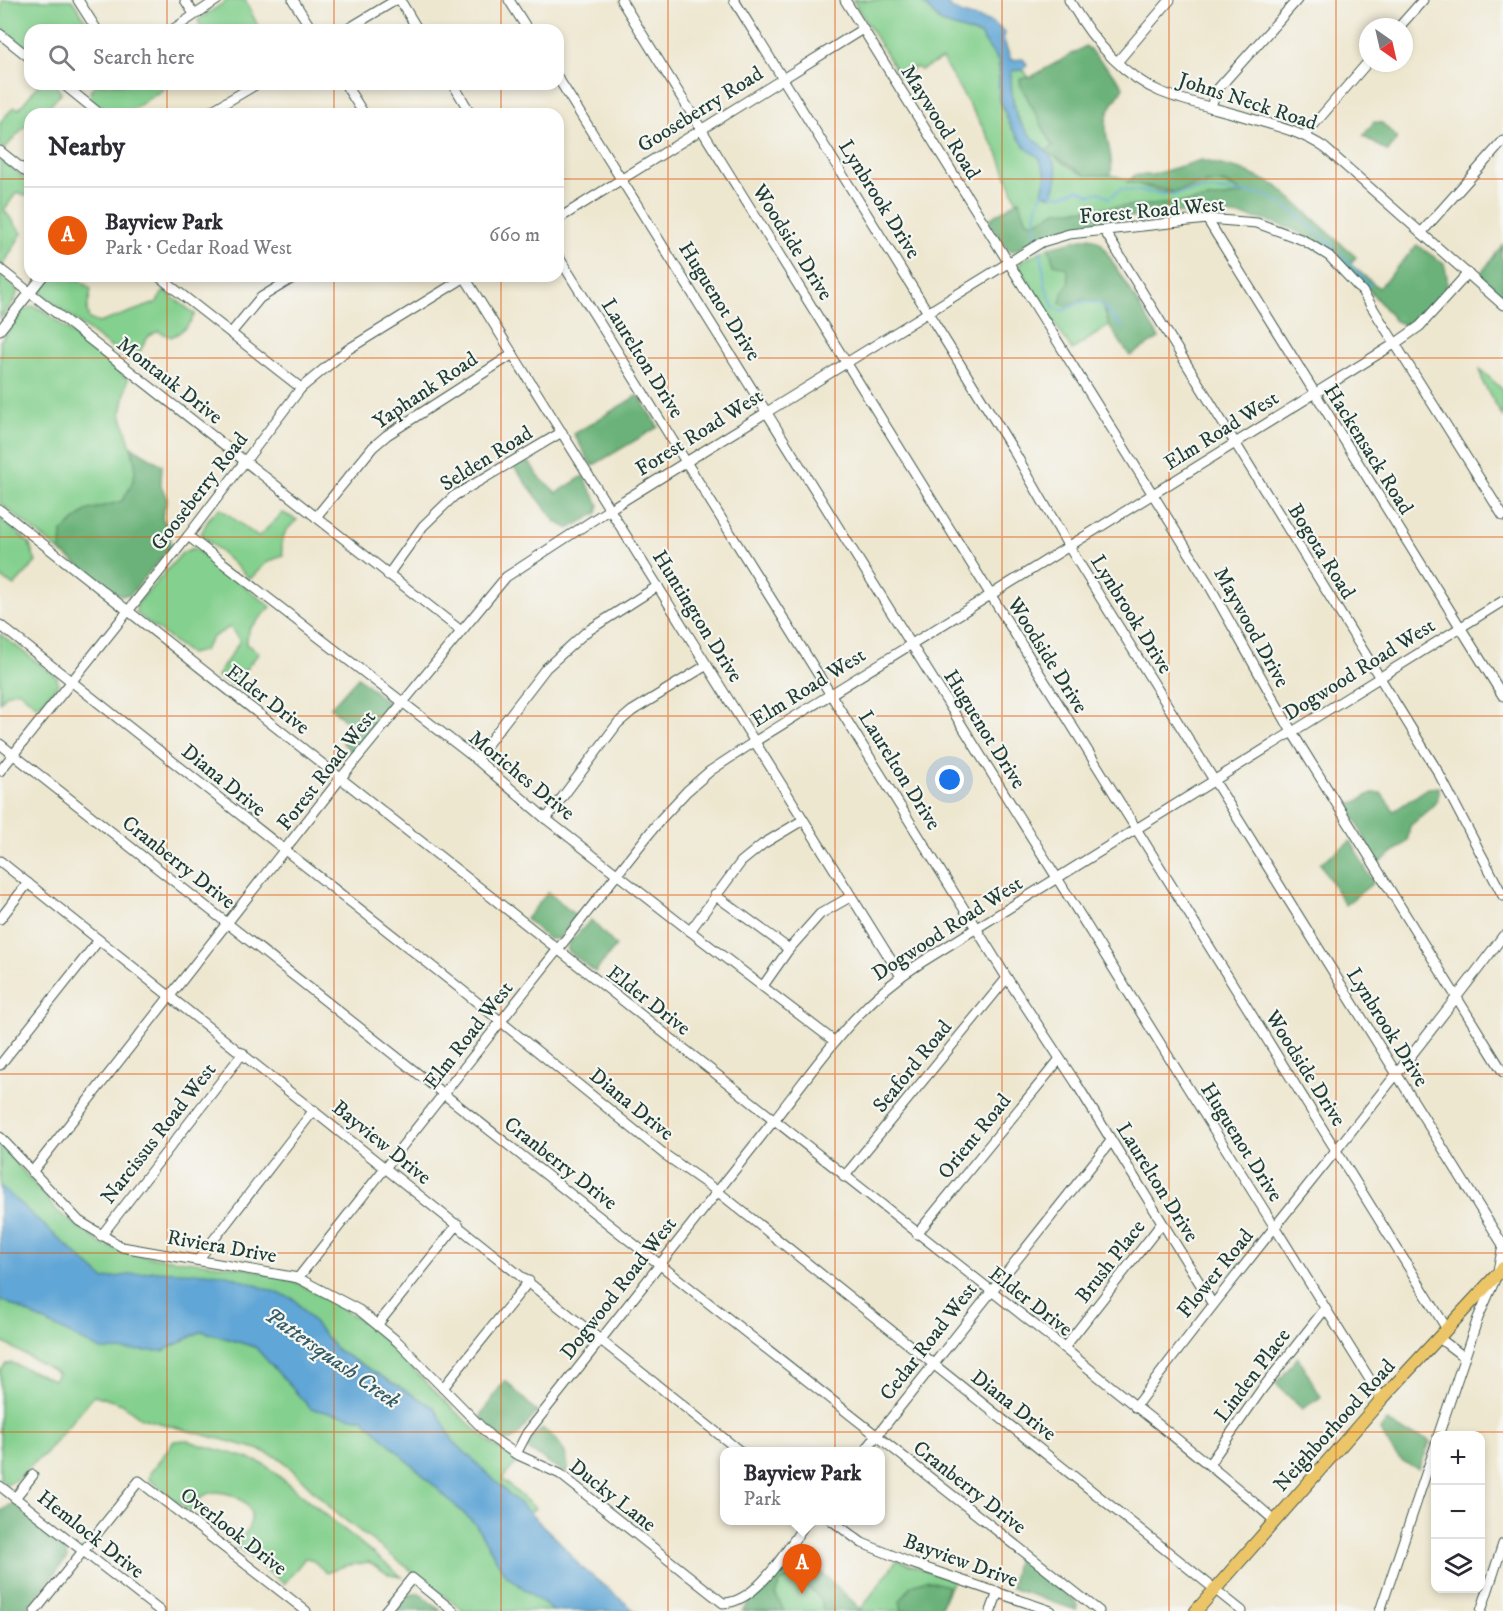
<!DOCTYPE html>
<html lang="en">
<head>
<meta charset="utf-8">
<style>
	:root { --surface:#fff; --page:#f2f2f3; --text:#2b2b33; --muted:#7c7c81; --line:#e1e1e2; --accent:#ea580c }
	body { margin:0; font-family:"IM FELL DW Pica",serif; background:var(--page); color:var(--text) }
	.controls { position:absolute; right:18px; bottom:18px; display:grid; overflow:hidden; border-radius:12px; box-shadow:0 3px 9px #0003 }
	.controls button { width:54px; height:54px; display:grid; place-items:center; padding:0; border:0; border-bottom:2px solid var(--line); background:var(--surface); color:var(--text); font:30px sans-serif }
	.compass { position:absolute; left:1359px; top:18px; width:54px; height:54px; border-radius:50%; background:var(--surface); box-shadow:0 3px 9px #0003; rotate:146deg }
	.you { position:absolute; left:950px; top:780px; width:21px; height:21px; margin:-15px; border:4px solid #fff; border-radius:50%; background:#1a73e8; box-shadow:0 0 0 9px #1a73e833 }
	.badge { display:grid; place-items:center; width:39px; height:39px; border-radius:50%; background:var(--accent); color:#fff; font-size:20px; font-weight:700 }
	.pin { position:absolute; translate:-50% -50px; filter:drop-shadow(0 2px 3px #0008) }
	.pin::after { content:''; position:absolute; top:32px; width:21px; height:18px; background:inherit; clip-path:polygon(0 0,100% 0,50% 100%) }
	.popup { position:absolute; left:720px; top:1447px; width:165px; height:78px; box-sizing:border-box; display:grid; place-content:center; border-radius:12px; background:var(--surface); filter:drop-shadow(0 2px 4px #0005); font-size:20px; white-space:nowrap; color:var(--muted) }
	.popup b { font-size:22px; color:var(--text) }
	.popup::after { content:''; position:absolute; left:50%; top:100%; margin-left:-12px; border:12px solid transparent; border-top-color:var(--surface) }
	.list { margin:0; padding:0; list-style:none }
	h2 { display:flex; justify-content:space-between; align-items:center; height:78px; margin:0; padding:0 24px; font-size:26px }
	h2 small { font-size:20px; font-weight:400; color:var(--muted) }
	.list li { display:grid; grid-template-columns:39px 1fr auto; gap:18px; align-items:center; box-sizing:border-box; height:96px; padding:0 24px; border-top:2px solid var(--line) }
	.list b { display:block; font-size:22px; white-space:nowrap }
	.list p { margin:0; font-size:20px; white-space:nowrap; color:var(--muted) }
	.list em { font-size:20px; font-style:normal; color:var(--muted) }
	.icon { flex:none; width:33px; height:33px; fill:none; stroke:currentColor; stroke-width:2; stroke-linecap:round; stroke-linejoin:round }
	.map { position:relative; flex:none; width:1503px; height:1611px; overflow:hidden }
	.search { position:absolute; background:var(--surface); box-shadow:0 3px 9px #0003; left:24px; top:24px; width:540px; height:66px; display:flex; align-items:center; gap:15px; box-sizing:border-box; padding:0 21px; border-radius:18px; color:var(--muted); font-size:22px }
	.panel { position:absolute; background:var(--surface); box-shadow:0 3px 9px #0003; left:24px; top:108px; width:540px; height:174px; border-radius:18px }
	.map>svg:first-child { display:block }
	.green { fill:#84d08e; stroke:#528661; stroke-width:1.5 }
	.forest { fill:#6bb279; stroke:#457856; stroke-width:1.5 }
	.water { fill:#61a6d6; stroke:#407285; stroke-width:1.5 }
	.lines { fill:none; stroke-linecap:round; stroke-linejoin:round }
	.stream { stroke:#61a6d6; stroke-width:2 }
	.minor-casing { stroke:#3e564b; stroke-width:11 }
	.major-casing { stroke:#3e564b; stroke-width:14 }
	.minor { stroke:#fff; stroke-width:9 }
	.major { stroke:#edc569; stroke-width:12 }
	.grid { fill:none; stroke:#de580e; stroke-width:1.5; stroke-opacity:0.55 }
	.labels { text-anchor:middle; stroke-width:4.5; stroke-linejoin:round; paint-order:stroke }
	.street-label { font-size:21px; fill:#1f3d34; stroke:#f6f6f2 }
	.water-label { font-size:22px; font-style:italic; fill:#335c65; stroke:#f6f6f2 }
</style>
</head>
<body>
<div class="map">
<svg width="1503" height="1611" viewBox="0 0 1503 1611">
	<rect width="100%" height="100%" fill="#f6f6f2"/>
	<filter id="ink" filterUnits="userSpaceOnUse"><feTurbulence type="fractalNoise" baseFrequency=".0167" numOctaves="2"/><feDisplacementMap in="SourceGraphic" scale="12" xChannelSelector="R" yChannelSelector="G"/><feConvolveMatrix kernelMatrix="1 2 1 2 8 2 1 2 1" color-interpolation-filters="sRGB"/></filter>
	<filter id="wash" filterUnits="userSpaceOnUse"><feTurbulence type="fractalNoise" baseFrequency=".008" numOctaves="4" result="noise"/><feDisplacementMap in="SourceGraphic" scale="24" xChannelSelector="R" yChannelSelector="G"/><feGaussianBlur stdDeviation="1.35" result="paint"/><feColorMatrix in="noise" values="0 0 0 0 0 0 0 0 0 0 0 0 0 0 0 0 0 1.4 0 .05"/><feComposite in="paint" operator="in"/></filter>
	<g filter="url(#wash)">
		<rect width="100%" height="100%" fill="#eee7d0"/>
		<!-- green -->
		<g class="green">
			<polygon points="2,0 72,0 92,30 30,30 30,52 0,27"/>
			<polygon points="228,0 245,0 260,30 202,30 198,20"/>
			<path d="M853 0H920L942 23 980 35 999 62V98L1011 127 1026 148 1039 157 1046 175 1042 193 1052 195 1046 151C1017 128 1011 107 1011 70H1024L1029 78 1020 79 1021 86 1053 146 1047 151C1058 159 1072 171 1086 175 1093 176 1102 174 1109 175 1131 177 1152 195 1176 192 1209 187 1210 174 1245 194L1181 203 1057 211 1034 223 1027 221 1020 210 998 153 942 59 921 70 916 67 900 77Z"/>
			<polygon points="39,84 55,84 61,93 43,114 30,114 30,121 4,149 0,146 0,122 14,107 19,109"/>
			<polygon points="95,84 171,84 126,114 107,114 91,99 90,92"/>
			<polygon points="0,159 30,183 28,197 17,192 4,210 22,233 2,267 0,265"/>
			<polygon points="1049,247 1054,264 1067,267 1069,283 1062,293 1066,306 1084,299 1103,304 1109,326 1072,350 1020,270 1020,262"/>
			<polygon points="0,275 18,290 15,300 0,319"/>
			<path d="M51 276H74L91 289 87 310 89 319 99 323 156 303 164 291 195 314C190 325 183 332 171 337L158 331 148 337 136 358 126 359 40 293Z"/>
			<polygon points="33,306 43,310 128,379 121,413 137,469 131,487 122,501 86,511 62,532 61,552 0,503 0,341 24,310"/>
			<polygon points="1480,369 1503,390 1503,417 1483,383"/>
			<path d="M220 508 258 537 283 513 297 520C284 531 279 539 283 555L266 563 250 579 201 534 209 518Z"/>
			<polygon points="0,518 29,543 36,562 14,586 0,577"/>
			<polygon points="194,548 271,607 249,629 246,644 259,653 233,685 217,676 240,641 230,627 213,637 203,651 190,654 136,613 137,604 183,552"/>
			<polygon points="0,634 57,677 58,684 38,707 18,690 7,694 0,702"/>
			<polygon points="0,1144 57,1211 103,1245 144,1256 246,1268 300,1284 366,1323 456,1412 494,1446 518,1461 502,1479 535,1508 529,1514 453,1441 435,1408 337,1350 294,1299 154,1271 104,1279 0,1186"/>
			<path d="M0 1297 163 1351 202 1331 255 1347 311 1408 363 1418 476 1525 505 1574 553 1611H464L336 1513 281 1459 257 1449 141 1418 122 1404 94 1395 43 1456C29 1464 21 1481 6 1484L0 1479V1371L6 1364 12 1363 54 1380 58 1373 0 1341Z"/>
			<path d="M187 1440C213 1451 239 1452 265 1465L402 1577 390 1575 369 1562 344 1566 327 1573 311 1559 305 1558 284 1584 237 1547C241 1536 251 1530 251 1517 251 1497 216 1485 202 1497 197 1500 194 1508 191 1513L149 1479 150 1473 174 1441Z"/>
			<polygon points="792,1551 861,1609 897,1560 953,1580 939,1611 747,1611"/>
		</g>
		<!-- forest -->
		<g class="forest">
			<path d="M1086 46C1095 57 1120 78 1123 87 1119 98 1109 105 1107 117 1102 136 1115 156 1111 175H1086L1046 151 1053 146 1021 86 1020 79 1031 77Z"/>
			<polygon points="1374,122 1382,123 1397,138 1388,152 1363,136"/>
			<path d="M1201 160 1241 170 1277 186 1356 257 1350 264 1379 288 1417 245 1444 264C1446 271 1449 280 1446 288 1442 300 1418 319 1407 326L1395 321C1368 287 1341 255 1302 234 1237 200 1119 213 1050 234 1037 238 1025 246 1013 251L1007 249 988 220 1019 200 1027 221 1034 223 1057 211 1181 203 1244 194 1226 183H1202L1174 192 1127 182 1135 175H1152Z"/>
			<polygon points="1090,237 1101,243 1159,338 1130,356 1109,326 1103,304 1084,299 1066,306 1060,304 1062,293 1069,283 1067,268 1054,264 1049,247"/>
			<polygon points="1503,244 1501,257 1503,259 1503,296 1480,275"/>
			<polygon points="638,395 658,427 592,466 574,434"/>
			<path d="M132 447 162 465 161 485 167 499 162 517 170 532V547L130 595H119L61 552 62 532 86 511 122 501C136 480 138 471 132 447Z"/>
			<polygon points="529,462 539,477 557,493 583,476 599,505 597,513 569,529 556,522 513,466"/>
			<polygon points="358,677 388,703 387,710 355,756 342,742 352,728 331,707"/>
			<path d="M1439 787C1442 804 1421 816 1410 826L1407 842 1377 864 1349 806 1372 793H1381L1394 811 1428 788Z"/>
			<polygon points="1351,841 1373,883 1345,905 1320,863"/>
			<polygon points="548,892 576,916 559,939 548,939 526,919"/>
			<polygon points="591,920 616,946 595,972 567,950 569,943"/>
			<polygon points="1298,1357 1321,1397 1302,1409 1276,1384"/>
			<path d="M505 1380 537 1412C512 1442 513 1452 480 1423L482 1413Z"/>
			<path d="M1387 1421 1404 1432 1425 1438 1430 1442 1419 1469C1393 1459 1394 1452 1380 1430Z"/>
			<path d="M543 1429C561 1441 569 1453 568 1475L526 1448 527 1440Z"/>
			<polygon points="13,1503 65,1548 67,1558 25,1611 0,1611 0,1512"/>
			<path d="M792 1549 798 1551 863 1611H823C823 1594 806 1586 792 1578L780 1582 776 1595 784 1611H742Z"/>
			<polygon points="1017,1555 1075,1601 1078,1605 1076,1610 1011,1588"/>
			<polygon points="926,1580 948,1586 940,1611 902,1611 900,1601 912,1585"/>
			<polygon points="419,1593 441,1611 396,1611 408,1595"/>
		</g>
		<!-- water -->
		<g class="water">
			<path d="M920 0H943C962 23 988 12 1005 33L1003 38 1011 60 1023 59 1027 64 1023 70 1011 71C1011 87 1011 101 1017 117 1026 138 1054 149 1057 173 1058 179 1054 189 1052 196L1042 193 1046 175 1039 157 1026 148 1011 127 999 98V62L980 35 942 23Z"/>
			<polygon points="0,1186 104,1279 154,1271 225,1274 294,1299 337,1350 435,1408 453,1441 558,1540 580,1566 635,1611 553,1611 505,1574 476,1525 363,1419 311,1409 255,1347 202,1331 163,1351 101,1350 0,1299"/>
		</g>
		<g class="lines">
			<!-- stream -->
			<g class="stream">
				<polyline points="1052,194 1063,195 1079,189 1090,195 1100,192 1109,198 1121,189 1173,195 1203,189 1266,195 1287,207 1330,243 1371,286"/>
				<path d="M1037 237C1033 223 1036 205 1043 192"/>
				<polyline points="1041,250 1045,285 1054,308 1062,311 1082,302 1100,303 1124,329"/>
			</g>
		</g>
	</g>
	<g filter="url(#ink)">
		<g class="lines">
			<!-- minor casing -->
			<g class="minor-casing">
				<g id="minor">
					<polyline points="78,0 97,30"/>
					<polyline points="185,0 194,14"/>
					<polyline points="293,0 312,30"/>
					<polyline points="400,0 418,30"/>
					<polyline points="509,0 528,30"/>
					<polyline points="621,0 1447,1329"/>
					<polyline points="734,0 1012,448 1069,547 1503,1245"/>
					<polyline points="845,0 1208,583 1292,732 1503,1072"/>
					<path d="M1069 0C1090 36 1121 75 1161 92 1189 103 1220 109 1249 118 1276 126 1302 132 1325 148L1503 305"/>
					<polyline points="1399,27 1423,0"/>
					<polyline points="172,30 217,0"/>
					<polyline points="346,30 396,0"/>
					<polyline points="0,34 30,58"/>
					<polyline points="1118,61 1170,0"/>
					<polyline points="558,78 1382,1399"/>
					<polyline points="63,84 100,114"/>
					<polyline points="345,84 364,114"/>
					<polyline points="453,84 471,114"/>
					<polyline points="1211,107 1216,91 1297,0"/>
					<polyline points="206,114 257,84"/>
					<polyline points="1305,135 1368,62"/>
					<polyline points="0,151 30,175"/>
					<polyline points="558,219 861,30"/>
					<polyline points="1207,219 1503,696"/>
					<polyline points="1104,230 1438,772 1503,896"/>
					<polyline points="1421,233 1503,141"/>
					<polyline points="558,256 1007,978 1076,1083 1212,1303"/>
					<polyline points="0,269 460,630"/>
					<polyline points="158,276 301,388"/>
					<polyline points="464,276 901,976"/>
					<polyline points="0,330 43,276"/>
					<polyline points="231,333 260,298 296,276"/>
					<path d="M0 510 1064 1348C1134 1407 1207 1460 1275 1521"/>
					<polyline points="316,517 373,447 387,435 513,354"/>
					<polyline points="188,536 476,759 546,819 690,931 834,1041"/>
					<polyline points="388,575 423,526 454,496 562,432"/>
					<polyline points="0,625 457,986 664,1154 717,1191 1242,1611"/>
					<polyline points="0,744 1099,1611"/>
					<polyline points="476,759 546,668 586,632 658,586"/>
					<polyline points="0,771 188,536 301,388 347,350 467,276"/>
					<polyline points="546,819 618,723 632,711 707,665"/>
					<polyline points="0,861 741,1452"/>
					<polyline points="715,895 789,949"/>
					<polyline points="0,919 28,883"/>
					<polyline points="690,931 741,862 763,844 803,820"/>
					<polyline points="763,986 789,949 820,914 850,897"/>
					<polyline points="0,1065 99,940"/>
					<path d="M0 1137 79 1221 122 1247 298 1278 359 1310 398 1342 491 1437 516 1454 560 1474 723 1603C758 1603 788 1547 808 1520"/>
					<polyline points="32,1172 340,779 506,577 610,509 1042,242 1069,234 1207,219 1257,223 1303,240 1329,256 1362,291 1503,516"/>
					<polyline points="844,1177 1007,978"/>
					<polyline points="917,1234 1059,1060"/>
					<polyline points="101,1236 243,1053"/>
					<polyline points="198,1260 314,1110"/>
					<polyline points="298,1278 660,820 687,791 710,771 754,742 1396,343 1420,326 1468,273"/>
					<polyline points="378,1324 458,1224"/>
					<polyline points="1439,1338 1464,1357"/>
					<polyline points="1064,1348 1162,1223"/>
					<polyline points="443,1388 529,1281"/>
					<path d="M1135 1407C1254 1247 1384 1096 1503 936"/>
					<polyline points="1438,1436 1478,1318 1497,1275 1503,1246"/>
					<polyline points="864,1452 1111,1141"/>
					<path d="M516 1454 527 1433C610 1329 691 1224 774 1120 821 1060 857 1003 922 962L1503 601"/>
					<polyline points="1210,1463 1262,1389 1325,1309"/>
					<polyline points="0,1486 160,1611"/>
					<polyline points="15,1498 33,1475"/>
					<polyline points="831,1520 862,1543 911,1563 1051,1611"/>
					<polyline points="35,1611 139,1481 306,1611"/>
					<polyline points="385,1611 412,1578 453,1611"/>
					<polyline points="991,1611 998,1592"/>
					<polyline points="1380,1611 1436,1444"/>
					<polyline points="1481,1611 1503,1544"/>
				</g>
			</g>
			<!-- major casing -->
			<g class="major-casing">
				<polyline id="major" points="1196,1611 1382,1399 1503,1268"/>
			</g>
			<!-- minor -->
			<use href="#minor" class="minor"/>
			<!-- major -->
			<use href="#major" class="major"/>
		</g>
	</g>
	<!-- grid -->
	<path class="grid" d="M167 0V30M334 0V30M501 0V30M668 0V1611M835 0V1611M1002 0V1611M1169 0V1611M1336 0V1611M167 84V114M334 84V114M501 84V114M0 179H30M558 179H1503M167 276V1611M334 276V1611M501 276V1611M0 358H1503M0 537H1503M0 716H1503M0 895H1503M0 1074H1503M0 1253H1503M0 1432H1503"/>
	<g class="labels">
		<!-- street labels -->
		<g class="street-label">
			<text transform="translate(1248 101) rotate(18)" y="7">Johns Neck Road</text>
			<text transform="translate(700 109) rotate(-32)" y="7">Gooseberry Road</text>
			<text transform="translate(941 122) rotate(58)" y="7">Maywood Road</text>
			<text transform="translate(880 199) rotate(58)" y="7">Lynbrook Drive</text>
			<text transform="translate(1152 210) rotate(-5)" y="7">Forest Road West</text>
			<text transform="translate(793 242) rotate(58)" y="7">Woodside Drive</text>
			<text transform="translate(720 301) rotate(58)" y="7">Huguenot Drive</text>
			<text transform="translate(643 358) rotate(58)" y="7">Laurelton Drive</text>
			<text transform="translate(170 380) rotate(38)" y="7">Montauk Drive</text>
			<text transform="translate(425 390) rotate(-34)" y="7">Yaphank Road</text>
			<text transform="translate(1221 430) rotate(-32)" y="7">Elm Road West</text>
			<text transform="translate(699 432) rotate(-32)" y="7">Forest Road West</text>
			<text transform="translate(1369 449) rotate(58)" y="7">Hackensack Road</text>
			<text transform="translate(486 458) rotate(-32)" y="7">Selden Road</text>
			<text transform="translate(199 491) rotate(-52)" y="7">Gooseberry Road</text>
			<text transform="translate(1322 551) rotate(58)" y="7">Bogota Road</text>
			<text transform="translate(1132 614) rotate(58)" y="7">Lynbrook Drive</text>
			<text transform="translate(698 616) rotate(58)" y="7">Huntington Drive</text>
			<text transform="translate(1252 627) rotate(61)" y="7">Maywood Drive</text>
			<text transform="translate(1048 655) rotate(58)" y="7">Woodside Drive</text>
			<text transform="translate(1359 669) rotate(-32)" y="7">Dogwood Road West</text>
			<text transform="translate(808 687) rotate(-32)" y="7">Elm Road West</text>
			<text transform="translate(268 699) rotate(38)" y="7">Elder Drive</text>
			<text transform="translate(985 729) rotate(58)" y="7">Huguenot Drive</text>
			<text transform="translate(326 770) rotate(-52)" y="7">Forest Road West</text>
			<text transform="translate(900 770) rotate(58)" y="7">Laurelton Drive</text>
			<text transform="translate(522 775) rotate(39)" y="7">Moriches Drive</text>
			<text transform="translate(224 780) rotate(39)" y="7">Diana Drive</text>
			<text transform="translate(179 862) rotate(38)" y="7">Cranberry Drive</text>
			<text transform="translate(947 928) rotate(-33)" y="7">Dogwood Road West</text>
			<text transform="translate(649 1000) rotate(38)" y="7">Elder Drive</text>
			<text transform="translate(1388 1027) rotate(58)" y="7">Lynbrook Drive</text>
			<text transform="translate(468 1035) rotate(-52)" y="7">Elm Road West</text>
			<text transform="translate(912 1066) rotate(-51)" y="7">Seaford Road</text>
			<text transform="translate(1306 1068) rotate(58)" y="7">Woodside Drive</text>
			<text transform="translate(632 1104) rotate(39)" y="7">Diana Drive</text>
			<text transform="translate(158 1133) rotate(-52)" y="7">Narcissus Road West</text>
			<text transform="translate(974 1136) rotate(-51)" y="7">Orient Road</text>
			<text transform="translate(382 1142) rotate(39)" y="7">Bayview Drive</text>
			<text transform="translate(1242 1142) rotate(58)" y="7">Huguenot Drive</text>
			<text transform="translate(561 1163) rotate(38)" y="7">Cranberry Drive</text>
			<text transform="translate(1158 1182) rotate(58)" y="7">Laurelton Drive</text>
			<text transform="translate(222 1246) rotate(10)" y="7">Riviera Drive</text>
			<text transform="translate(1110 1261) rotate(-52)" y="7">Brush Place</text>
			<text transform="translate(1215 1273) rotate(-51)" y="7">Flower Road</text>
			<text transform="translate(618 1288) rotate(-52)" y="7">Dogwood Road West</text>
			<text transform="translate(1031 1301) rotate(38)" y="7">Elder Drive</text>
			<text transform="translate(928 1341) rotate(-52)" y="7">Cedar Road West</text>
			<text transform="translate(1252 1375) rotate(-53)" y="7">Linden Place</text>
			<text transform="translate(1014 1405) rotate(38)" y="7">Diana Drive</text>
			<text transform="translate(1334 1425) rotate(-48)" y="7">Neighborhood Road</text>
			<text transform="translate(970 1487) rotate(38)" y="7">Cranberry Drive</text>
			<text transform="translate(613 1495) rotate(38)" y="7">Ducky Lane</text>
			<text transform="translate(234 1531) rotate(38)" y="7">Overlook Drive</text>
			<text transform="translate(91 1534) rotate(38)" y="7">Hemlock Drive</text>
			<text transform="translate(961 1560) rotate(20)" y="7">Bayview Drive</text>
		</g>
		<!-- water labels -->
		<g class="water-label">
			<text transform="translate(333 1357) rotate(35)" y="8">Pattersquash Creek</text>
		</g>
	</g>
</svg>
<div class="controls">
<button>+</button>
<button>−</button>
<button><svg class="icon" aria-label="layers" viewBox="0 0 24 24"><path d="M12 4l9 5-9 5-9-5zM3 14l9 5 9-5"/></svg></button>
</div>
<svg class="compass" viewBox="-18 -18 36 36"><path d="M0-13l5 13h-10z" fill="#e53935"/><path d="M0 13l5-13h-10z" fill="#7c7c81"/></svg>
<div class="you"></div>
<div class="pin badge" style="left:802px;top:1594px">A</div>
<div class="popup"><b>Bayview Park</b>Park</div>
<div class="search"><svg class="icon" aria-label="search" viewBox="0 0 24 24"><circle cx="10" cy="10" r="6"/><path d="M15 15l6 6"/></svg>Search here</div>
<section class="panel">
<h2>Nearby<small></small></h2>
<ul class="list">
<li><span class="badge">A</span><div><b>Bayview Park</b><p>Park · Cedar Road West</p></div><em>660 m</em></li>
</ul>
</section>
</div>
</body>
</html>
